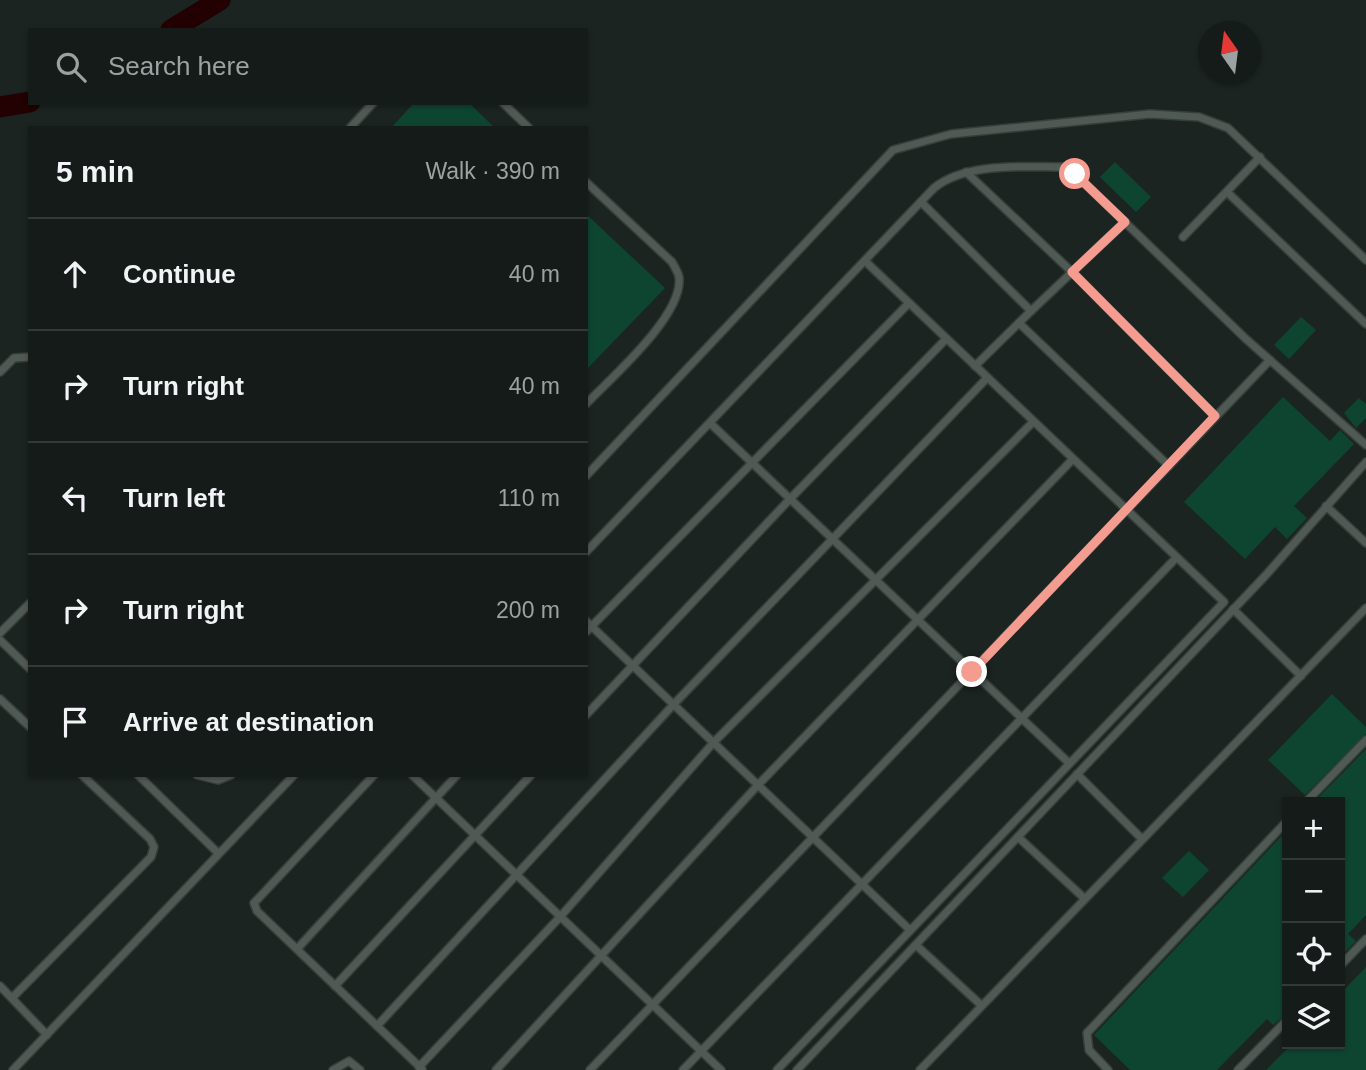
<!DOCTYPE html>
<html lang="en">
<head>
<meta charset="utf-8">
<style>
	:root { --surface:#141b18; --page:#1d2421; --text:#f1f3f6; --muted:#9da1a2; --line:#333937 }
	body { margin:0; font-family:Arial,sans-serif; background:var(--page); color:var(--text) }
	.controls { position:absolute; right:21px; bottom:21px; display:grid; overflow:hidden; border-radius:0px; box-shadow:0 2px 5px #0004 }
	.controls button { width:63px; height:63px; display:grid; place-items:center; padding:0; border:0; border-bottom:2px solid var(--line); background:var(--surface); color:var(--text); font:35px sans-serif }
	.compass { position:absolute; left:1198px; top:21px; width:63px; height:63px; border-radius:50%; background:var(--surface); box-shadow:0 2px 5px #0004; rotate:346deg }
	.stop { position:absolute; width:21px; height:21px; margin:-16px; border:5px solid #f59c91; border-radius:50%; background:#fff }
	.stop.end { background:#f59c91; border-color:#fff; box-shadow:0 2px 7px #0008 }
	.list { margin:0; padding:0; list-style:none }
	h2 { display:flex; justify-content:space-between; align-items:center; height:91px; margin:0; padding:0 28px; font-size:30px }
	h2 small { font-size:23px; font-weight:400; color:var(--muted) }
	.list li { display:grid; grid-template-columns:46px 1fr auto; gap:21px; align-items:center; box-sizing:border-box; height:112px; padding:0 28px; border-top:2px solid var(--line) }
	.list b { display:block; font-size:26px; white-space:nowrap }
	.list em { font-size:23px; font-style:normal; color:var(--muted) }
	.icon { flex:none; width:38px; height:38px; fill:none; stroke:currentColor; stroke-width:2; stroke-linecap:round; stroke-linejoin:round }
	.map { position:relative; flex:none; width:1366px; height:1070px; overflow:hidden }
	.search { position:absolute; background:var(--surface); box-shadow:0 2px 5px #0004; left:28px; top:28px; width:560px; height:77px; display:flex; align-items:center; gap:18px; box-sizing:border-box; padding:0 24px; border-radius:0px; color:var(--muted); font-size:26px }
	.panel { position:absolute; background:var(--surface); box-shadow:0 2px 5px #0004; left:28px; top:126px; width:560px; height:651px; border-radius:0px }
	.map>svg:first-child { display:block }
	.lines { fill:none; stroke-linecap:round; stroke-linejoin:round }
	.river { stroke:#230001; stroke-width:21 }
	.building { fill:#0e4531 }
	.lane-casing { stroke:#373e3a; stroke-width:10 }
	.lane { stroke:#505a55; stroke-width:7 }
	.route { stroke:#f59c91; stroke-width:9 }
</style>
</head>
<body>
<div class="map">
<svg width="1366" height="1070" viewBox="0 0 1366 1070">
	<rect width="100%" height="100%" fill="#1b2420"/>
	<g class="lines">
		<!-- river -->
		<g class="river">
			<polyline points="171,30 220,0"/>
			<polyline points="0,107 30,102"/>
		</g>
	</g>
	<!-- building -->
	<g class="building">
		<polygon points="414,103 469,103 495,128 391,128"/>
		<polygon points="1115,162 1151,197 1136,212 1100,177"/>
		<polygon points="586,214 665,288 586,370"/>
		<polygon points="1301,317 1316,330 1289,359 1274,345"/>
		<polygon points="1283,397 1330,441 1340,430 1354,444 1294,506 1307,518 1287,539 1275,527 1245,559 1184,502"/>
		<polygon points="1359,398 1366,404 1366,418 1356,428 1344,413"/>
		<polygon points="1332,694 1366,727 1366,734 1305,795 1268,760"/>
		<polygon points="1366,749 1366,915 1348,934 1356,941 1340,957 1340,802 1314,802"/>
		<polygon points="1287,830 1287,1014 1273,1025 1267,1019 1217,1070 1130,1070 1094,1035"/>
		<polygon points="1189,851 1209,870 1183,897 1162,878"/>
		<polygon points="1366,967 1366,1070 1266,1070 1292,1044 1340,1044 1340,994"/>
	</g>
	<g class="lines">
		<!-- lane casing -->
		<g class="lane-casing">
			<g id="lane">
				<polyline points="503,103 529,128"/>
				<polyline points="350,128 373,103"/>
				<polyline points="966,172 1072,272 1215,416"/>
				<path d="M586 182 672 262C674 266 678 272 679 277 684 315 611 378 586 404"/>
				<polyline points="1227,192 1366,324"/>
				<polyline points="921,202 1031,311 975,366"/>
				<polyline points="1183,237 1260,157"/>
				<polyline points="1031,311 1125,222"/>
				<polyline points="1019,323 1169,466"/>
				<polyline points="0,372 14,358 30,357"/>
				<polyline points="710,423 1069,763"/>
				<polyline points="586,476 893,150 951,134 1150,114 1199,117 1228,128 1366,260"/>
				<polyline points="1326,506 1366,543"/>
				<path d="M586 552 934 188C966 162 1024 167 1063 167L1075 174 1246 339 1366 445"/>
				<polyline points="1233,609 1301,676"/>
				<polyline points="586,621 910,930"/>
				<polyline points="586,632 909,303"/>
				<polyline points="0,633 30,603"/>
				<polyline points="0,640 30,669"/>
				<polyline points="0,699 30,727"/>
				<polyline points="586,715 790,499 946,339"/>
				<polyline points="1077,774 1141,838"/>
				<polyline points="138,775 218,853"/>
				<polyline points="197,775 218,780 231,775"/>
				<polyline points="374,775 254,903 257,911 422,1069"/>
				<polyline points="412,775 721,1070"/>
				<polyline points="1306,802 1366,740"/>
				<polyline points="1018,837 1084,898"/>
				<polyline points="916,945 981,1005"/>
				<polyline points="297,949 457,775"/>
				<polyline points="1340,966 1366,939"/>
				<polyline points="0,986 47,1035"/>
				<polyline points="335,986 531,775"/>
				<polyline points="12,998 151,857 154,847 150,839 82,775"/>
				<polyline points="377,1026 674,704 987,378"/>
				<polyline points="419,1067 560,917 714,742 1033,422"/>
				<polyline points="13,1070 294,775"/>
				<polyline points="333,1070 349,1061 360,1070"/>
				<polyline points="496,1070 758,785 1073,459"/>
				<polyline points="590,1070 1270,360"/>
				<polyline points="683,1070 1176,558"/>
				<polyline points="777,1070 1224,602 865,261"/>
				<polyline points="797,1070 1265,576 1366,462"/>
				<polyline points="920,1070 1366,608"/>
				<polyline points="1108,1070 1089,1050 1087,1033 1287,821"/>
				<polyline points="1238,1070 1287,1020"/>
			</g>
		</g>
		<!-- lane -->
		<use href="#lane" class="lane"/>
	</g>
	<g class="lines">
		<!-- route -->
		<polyline class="route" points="972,672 1215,416 1072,272 1125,222 1075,174"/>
	</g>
</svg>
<div class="controls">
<button>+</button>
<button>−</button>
<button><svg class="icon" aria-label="locate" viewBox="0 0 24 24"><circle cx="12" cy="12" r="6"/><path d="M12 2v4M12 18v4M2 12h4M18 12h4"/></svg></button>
<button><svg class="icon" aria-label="layers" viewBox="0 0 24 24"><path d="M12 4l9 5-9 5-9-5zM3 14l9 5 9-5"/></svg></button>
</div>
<svg class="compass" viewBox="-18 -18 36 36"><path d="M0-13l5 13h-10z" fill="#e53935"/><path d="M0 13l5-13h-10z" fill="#9da1a2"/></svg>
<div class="stop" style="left:1075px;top:174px"></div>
<div class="stop end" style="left:972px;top:672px"></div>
<div class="search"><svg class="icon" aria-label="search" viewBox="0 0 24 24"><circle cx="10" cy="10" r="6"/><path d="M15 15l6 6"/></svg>Search here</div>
<section class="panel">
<h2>5 min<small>Walk · 390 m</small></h2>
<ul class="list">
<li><svg class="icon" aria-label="ahead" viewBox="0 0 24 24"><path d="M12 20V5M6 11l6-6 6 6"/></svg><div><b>Continue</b></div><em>40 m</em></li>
<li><svg class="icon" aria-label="right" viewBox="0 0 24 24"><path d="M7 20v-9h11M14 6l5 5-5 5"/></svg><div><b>Turn right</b></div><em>40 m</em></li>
<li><svg class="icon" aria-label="left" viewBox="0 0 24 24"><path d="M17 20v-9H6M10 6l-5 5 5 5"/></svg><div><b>Turn left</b></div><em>110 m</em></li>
<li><svg class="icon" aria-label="right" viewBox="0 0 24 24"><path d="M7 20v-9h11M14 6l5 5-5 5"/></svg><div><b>Turn right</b></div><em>200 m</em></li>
<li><svg class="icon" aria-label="arrive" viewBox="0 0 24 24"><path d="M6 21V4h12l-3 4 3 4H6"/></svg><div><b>Arrive at destination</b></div></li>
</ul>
</section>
</div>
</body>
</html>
